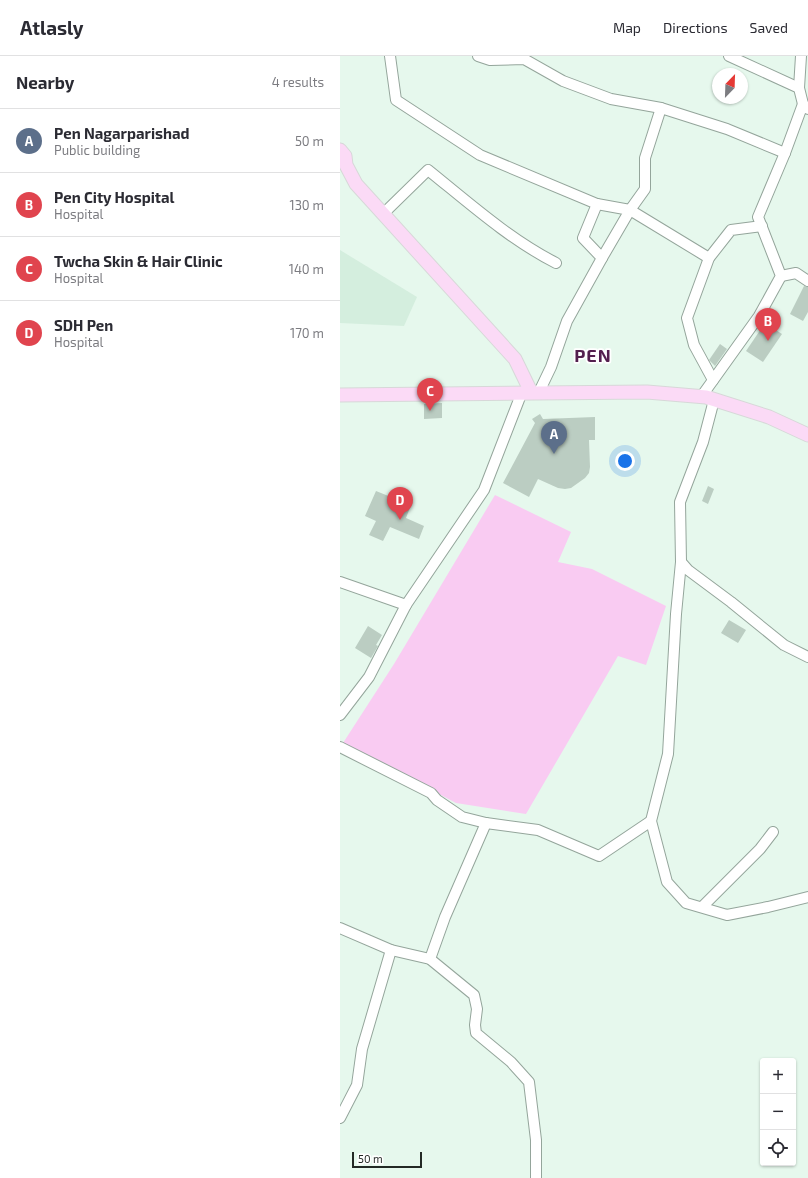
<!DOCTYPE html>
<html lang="en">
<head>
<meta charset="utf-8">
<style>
	:root { --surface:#fff; --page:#f7f7f7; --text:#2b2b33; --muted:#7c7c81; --line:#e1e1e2; --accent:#2563eb }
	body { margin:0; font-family:"Exo 2",sans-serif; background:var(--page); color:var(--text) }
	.controls { position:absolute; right:12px; bottom:12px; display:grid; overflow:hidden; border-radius:4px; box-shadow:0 1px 3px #0004 }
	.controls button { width:36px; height:36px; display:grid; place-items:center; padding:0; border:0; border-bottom:1px solid var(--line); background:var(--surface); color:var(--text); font:20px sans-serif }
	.compass { position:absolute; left:372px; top:12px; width:36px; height:36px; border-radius:50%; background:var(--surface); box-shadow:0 1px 3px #0004; rotate:23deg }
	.scale { position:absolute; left:12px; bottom:10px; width:70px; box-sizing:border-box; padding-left:4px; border:2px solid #232925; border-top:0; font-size:11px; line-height:14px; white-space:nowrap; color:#232925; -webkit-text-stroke:3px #fff; paint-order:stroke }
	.you { position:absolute; left:285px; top:405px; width:14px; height:14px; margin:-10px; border:3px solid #fff; border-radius:50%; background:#1a73e8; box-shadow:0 0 0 6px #1a73e833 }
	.badge { display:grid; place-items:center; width:26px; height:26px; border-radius:50%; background:var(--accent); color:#fff; font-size:13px; font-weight:700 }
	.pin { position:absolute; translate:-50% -33px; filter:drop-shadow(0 1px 2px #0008) }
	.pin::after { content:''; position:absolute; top:21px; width:14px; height:12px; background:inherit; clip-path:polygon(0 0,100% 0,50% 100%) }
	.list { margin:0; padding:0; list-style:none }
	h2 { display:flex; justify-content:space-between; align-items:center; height:52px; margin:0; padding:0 16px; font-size:17px }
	h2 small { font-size:13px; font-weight:400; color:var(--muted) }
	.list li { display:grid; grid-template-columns:26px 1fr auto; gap:12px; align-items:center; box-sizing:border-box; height:64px; padding:0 16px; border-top:1px solid var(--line) }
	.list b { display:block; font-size:15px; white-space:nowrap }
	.list p { margin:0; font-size:13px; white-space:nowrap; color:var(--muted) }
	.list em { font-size:13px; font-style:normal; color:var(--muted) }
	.icon { flex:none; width:22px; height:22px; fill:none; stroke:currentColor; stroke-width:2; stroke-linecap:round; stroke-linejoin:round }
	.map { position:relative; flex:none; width:468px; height:1122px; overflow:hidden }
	header { display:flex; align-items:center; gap:24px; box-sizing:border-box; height:56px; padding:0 20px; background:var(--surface); border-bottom:1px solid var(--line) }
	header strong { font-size:19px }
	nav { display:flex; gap:22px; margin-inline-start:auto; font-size:14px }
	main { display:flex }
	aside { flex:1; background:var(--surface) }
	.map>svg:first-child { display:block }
	.built { fill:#d4eede }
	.green { fill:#f9cbf2 }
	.building { fill:#bbcdc2 }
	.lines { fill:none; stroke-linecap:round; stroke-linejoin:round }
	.minor-casing { stroke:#94a59b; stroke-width:12 }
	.major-casing { stroke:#d7d8d8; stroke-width:15 }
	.minor { stroke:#fff; stroke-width:10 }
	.major { stroke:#fbdaf6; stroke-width:13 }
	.labels { text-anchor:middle; stroke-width:3.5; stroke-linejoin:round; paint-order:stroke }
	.district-label { font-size:18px; font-weight:bold; letter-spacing:1px; fill:#531f4e; stroke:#fff }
</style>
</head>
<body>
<header>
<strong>Atlasly</strong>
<nav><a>Map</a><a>Directions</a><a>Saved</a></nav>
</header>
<main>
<aside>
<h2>Nearby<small>4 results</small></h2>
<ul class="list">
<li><span class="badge" style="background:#5c6f8a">A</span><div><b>Pen Nagarparishad</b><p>Public building</p></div><em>50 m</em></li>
<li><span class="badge" style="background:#e0444e">B</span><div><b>Pen City Hospital</b><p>Hospital</p></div><em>130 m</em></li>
<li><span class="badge" style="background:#e0444e">C</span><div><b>Twcha Skin &amp; Hair Clinic</b><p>Hospital</p></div><em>140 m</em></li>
<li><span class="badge" style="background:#e0444e">D</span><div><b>SDH Pen</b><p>Hospital</p></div><em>170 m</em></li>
</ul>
</aside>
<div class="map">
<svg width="468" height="1122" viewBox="0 0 468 1122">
	<rect width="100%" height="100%" fill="#e6f8ed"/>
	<!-- built -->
	<polygon class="built" points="0,194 77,241 64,270 0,267"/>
	<!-- green -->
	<polygon class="green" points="155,439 231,476 218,506 252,513 326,550 306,609 278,600 186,758 116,747 3,687 54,608"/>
	<!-- building -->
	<g class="building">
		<polygon points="464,230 468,231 468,256 463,265 450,258"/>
		<polygon points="425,267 442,278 423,306 406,295"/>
		<polygon points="380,288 387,293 375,310 369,304"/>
		<polygon points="102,347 102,362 84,363 84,348"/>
		<polygon points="200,358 203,363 255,361 255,384 249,384 250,411 249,417 245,422 231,432 225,433 218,432 198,423 189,441 163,427 195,367 192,363"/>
		<polygon points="368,430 374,433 368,448 362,445"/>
		<polygon points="36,435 71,449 66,462 84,470 79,483 50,471 43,485 29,479 36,465 25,460"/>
		<polygon points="389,564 406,574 398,587 381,577"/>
		<polygon points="28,570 42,579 36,589 38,590 31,602 15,592"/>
	</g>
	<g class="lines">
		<!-- minor casing -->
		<g class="minor-casing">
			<g id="minor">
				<polyline points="50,0 56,44 140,99 257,148 243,182 262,202 227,265 211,311 199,336"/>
				<polyline points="138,0 150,4 184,3 223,25 271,43 321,52 387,73 445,97 463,48"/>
				<polyline points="389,0 459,32 463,48 468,53"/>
				<polyline points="459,32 461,0"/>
				<polyline points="257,148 290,154 369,202"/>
				<path d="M43 158 88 114C129 147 169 183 216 207"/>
				<polyline points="262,202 290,154 305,133 305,102 321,52"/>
				<polyline points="441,220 456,217 468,225"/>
				<polyline points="373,324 354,289 347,262 369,202 391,174 422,170"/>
				<polyline points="361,341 419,260 441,220 418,161 445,97"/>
				<polyline points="374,344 363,386 340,446 341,506 336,558 328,698 311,765 327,826 346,847 387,859 428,851 468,841"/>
				<polyline points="341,506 348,514 391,546 444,589 468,601"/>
				<polyline points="0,526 66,549"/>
				<polyline points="0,659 29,621 66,549 144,434 182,336"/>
				<polyline points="0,691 91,737 97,744 122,761 146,767 198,774 259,800 311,765"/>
				<polyline points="362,851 420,793 433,776"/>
				<polyline points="0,872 51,894 90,903 134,939 137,953 135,969 136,977 171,1006 189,1026 196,1084 196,1122"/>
				<polyline points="90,903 105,861 146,767"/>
				<polyline points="0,1062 17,1029 22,993 51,894"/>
			</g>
		</g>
		<!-- major casing -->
		<g class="major-casing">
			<g id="major">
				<polyline points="0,94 5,100 6,109 16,128 175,303 191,336"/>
				<polyline points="0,339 307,336 366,341 429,361 468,379"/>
			</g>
		</g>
		<!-- minor -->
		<use href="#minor" class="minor"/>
		<!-- major -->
		<use href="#major" class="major"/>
	</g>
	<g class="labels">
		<!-- district labels -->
		<g class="district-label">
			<text x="253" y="306">PEN</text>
		</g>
	</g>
</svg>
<div class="controls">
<button>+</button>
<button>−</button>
<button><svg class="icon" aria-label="locate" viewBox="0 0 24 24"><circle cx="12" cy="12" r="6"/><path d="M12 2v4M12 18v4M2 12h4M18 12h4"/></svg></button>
</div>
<svg class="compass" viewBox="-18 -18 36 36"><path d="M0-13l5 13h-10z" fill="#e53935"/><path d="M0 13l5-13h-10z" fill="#7c7c81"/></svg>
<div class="scale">50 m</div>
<div class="you"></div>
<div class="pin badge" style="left:214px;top:398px;background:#5c6f8a">A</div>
<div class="pin badge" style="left:428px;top:285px;background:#e0444e">B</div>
<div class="pin badge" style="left:90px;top:355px;background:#e0444e">C</div>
<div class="pin badge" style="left:60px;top:464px;background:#e0444e">D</div>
</div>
</main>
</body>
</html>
